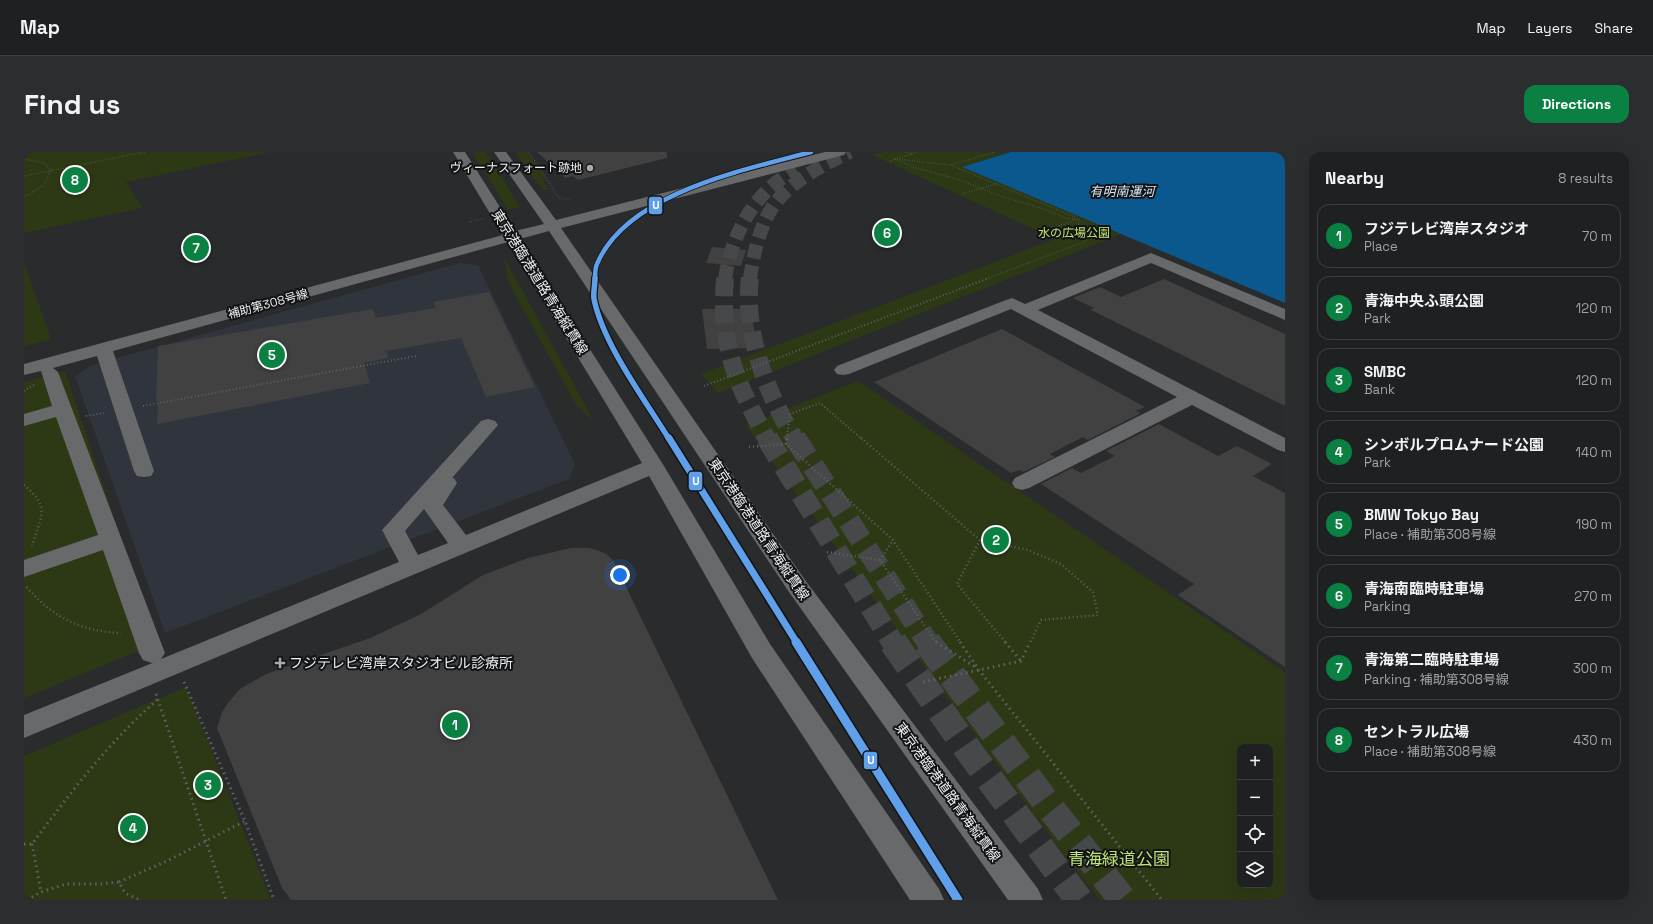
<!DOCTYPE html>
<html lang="en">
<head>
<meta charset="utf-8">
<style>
	:root { --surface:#1f2022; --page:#2c2d2f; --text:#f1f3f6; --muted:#a1a3a5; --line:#3c3e40; --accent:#0b8043 }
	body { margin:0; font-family:"Space Grotesk","Noto Sans JP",sans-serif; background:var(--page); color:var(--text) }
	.controls { position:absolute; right:12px; bottom:12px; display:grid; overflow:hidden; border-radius:8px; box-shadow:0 4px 16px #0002 }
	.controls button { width:36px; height:36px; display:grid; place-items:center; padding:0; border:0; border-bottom:1px solid var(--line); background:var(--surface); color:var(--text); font:20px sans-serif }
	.you { position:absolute; left:596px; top:423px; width:14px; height:14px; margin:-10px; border:3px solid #fff; border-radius:50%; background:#1a73e8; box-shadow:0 0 0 6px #1a73e833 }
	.badge { display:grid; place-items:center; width:26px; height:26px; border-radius:50%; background:var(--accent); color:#fff; font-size:13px; font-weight:700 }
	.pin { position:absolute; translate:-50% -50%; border:2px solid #fff; box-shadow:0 1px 4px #0006 }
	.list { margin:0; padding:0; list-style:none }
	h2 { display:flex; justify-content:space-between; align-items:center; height:52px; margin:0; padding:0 16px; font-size:17px }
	h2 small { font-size:13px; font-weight:400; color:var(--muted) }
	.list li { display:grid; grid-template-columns:26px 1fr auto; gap:12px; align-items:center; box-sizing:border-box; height:64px; margin:0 8px 8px; padding:0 8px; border:1px solid var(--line); border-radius:12px }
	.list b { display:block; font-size:15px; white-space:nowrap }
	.list p { margin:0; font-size:13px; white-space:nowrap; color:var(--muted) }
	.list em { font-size:13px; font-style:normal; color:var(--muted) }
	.icon { flex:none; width:22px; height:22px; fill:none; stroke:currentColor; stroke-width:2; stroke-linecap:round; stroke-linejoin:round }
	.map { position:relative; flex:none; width:1261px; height:748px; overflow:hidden; border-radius:12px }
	header { display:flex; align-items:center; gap:24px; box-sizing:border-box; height:56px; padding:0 20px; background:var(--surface); border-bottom:1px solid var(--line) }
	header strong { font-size:19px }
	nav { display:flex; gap:22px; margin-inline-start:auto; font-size:14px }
	.intro { display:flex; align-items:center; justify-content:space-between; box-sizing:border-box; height:96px; padding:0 24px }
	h1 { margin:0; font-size:28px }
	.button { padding:10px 18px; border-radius:12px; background:var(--accent); color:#fff; font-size:14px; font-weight:700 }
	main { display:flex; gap:24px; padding:0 24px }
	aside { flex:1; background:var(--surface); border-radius:12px; box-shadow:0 4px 16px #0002 }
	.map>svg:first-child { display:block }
	.built { fill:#30343c }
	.green { fill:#2d3915; fill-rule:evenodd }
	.water { fill:#0a588e }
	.building { fill:#414142 }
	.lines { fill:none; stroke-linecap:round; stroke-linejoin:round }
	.minor-tunnel-far3 { stroke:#46484a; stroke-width:14; stroke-dasharray:14 7; stroke-linecap:butt }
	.minor-tunnel-far2 { stroke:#46484a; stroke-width:18; stroke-dasharray:18 9; stroke-linecap:butt }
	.minor-tunnel-far1 { stroke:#46484a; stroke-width:22; stroke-dasharray:22 11; stroke-linecap:butt }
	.minor-tunnel { stroke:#46484a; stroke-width:28; stroke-dasharray:28 14; stroke-linecap:butt }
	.path-far3 { stroke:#606163; stroke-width:1.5; stroke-dasharray:0.5 2; stroke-linecap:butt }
	.path-far2 { stroke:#606163; stroke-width:2; stroke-dasharray:1 2.5; stroke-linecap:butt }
	.path-far1 { stroke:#606163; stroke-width:2.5; stroke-dasharray:1 3; stroke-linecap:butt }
	.path { stroke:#606163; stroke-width:3; stroke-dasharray:1.5 4; stroke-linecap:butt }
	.minor { fill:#68696b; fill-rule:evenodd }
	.rail-1-far3-casing { stroke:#121315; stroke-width:6 }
	.rail-1-far2-casing { stroke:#121315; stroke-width:8 }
	.rail-1-far1-casing { stroke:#121315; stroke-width:10 }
	.rail-1-casing { stroke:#121315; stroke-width:12 }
	.rail-1-far3 { stroke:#60a0ea; stroke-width:4.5 }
	.rail-1-far2 { stroke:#60a0ea; stroke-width:5.5 }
	.rail-1-far1 { stroke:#60a0ea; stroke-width:7 }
	.rail-1 { stroke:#60a0ea; stroke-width:9 }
	.poi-dot { fill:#a8aaac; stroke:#121315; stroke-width:1.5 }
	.labels { text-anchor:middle; stroke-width:4; stroke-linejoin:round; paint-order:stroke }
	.far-poi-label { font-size:12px; fill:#edeef1; stroke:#121315; text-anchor:end }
	.far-park-label { font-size:12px; fill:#c0e671; stroke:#121315 }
	.far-street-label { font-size:12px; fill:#edeef1; stroke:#121315 }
	.far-water-label { font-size:13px; font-style:italic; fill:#d2e4f5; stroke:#121315 }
	.street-label { font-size:14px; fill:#edeef1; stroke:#121315 }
	.poi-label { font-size:14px; fill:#edeef1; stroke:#121315; text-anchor:start }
	.near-park-label { font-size:17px; fill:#c0e671; stroke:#121315 }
	.line-badge { stroke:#121315; stroke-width:1.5 }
	.badge-label { font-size:11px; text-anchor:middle; font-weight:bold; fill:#fff }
</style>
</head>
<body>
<header>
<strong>Map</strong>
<nav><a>Map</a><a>Layers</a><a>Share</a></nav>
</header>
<div class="intro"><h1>Find us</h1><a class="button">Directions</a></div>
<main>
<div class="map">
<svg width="1261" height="748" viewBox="0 0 1261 748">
	<rect width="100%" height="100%" fill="#292b2d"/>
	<!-- built -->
	<polygon class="built" points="436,111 454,113 551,312 545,327 141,481 51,224 68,213"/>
	<!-- green -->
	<g class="green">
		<polygon points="0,0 247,0 102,30 118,56 0,81"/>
		<polygon points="448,0 462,0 496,55 484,58"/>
		<polygon points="491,0 504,0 520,22 519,23 521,26 519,26 521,29 520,30 525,37 518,37"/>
		<polygon points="858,0 986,0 938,15 1098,82 694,241 677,222 1031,87 848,3"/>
		<polygon points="481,107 570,269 552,253 483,128 482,114 479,108"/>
		<polygon points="0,110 27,187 0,194"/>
		<polygon points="41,219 132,492 0,546 0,230"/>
		<path d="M834 229 1261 520V748H1076L1034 695 721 273ZM1216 595H1246V733H1216Z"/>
		<polygon points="162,535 247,748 0,748 0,604"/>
	</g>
	<!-- water -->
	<polygon class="water" points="987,0 1261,0 1261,151 938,15"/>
	<!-- building -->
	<g class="building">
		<polygon points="513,0 643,0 643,6 554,28 549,24 541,26"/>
		<polygon points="688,95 722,98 717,114 682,111"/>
		<polygon points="1140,127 1261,182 1261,254 1067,158 1070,156 1049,146 1076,135 1097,145"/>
		<polygon points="465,140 511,235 462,245 437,186 362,199 364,206 340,211 346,231 133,272 134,249 132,249 134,194 349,157 352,166 412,156 409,150"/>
		<polygon points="678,157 726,157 734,196 683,197"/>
		<polygon points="978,177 1121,255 1112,259 1117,261 1064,288 1059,285 1026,302 1031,305 999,320 995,318 987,321 850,230"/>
		<polygon points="1135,272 1194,304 1213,294 1248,312 1229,324 1261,341 1261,515 1154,443 1170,432 1017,332 1048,316 1057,321 1091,304 1082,299"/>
		<polygon points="547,396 565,396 573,398 582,402 589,408 754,748 267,748 258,736 193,576 198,560 204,551 216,537 242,522 346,486 397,462 459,423 504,406"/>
	</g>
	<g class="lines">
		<!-- minor-tunnel-far3 -->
		<g class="minor-tunnel-far3">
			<path d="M701 127C706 92 722 56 749 33 756 27 765 22 772 17"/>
			<path d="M726 127C729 103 737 68 753 49 771 27 800 12 826 0"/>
		</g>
		<!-- minor-tunnel-far2 -->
		<g class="minor-tunnel-far2">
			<path d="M701 126C696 194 711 229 743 287"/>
			<path d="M726 126C719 179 743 243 771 287"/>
		</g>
		<!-- minor-tunnel-far1 -->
		<g class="minor-tunnel-far1">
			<polyline points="743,286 869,491"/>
			<polyline points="771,286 904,491"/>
		</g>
		<!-- minor-tunnel -->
		<g class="minor-tunnel">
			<polyline points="869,490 942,595 1055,748"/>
			<polyline points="903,490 1028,658 1099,748"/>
		</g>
		<!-- path-far3 -->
		<g class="path-far3">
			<polyline points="505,0 535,46 547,48"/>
			<polyline points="881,0 888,2 871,7 892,16 933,27 979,45 1020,57 1044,67 1055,67 1054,72 1063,77 1066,83 1062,89 962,127"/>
			<polyline points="971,0 927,13 1053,66"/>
			<polyline points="888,2 893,0"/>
			<polyline points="0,7 20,11 27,18 20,33 0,45"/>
			<polyline points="866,9 871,7 927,13"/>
			<polyline points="0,24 121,0"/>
			<polyline points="938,42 972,32"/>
			<polyline points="445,70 458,67"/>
			<polyline points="1028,76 1053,68"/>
		</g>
		<!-- path-far2 -->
		<g class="path-far2">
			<polyline points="680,234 965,126"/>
			<polyline points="0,239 10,233"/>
			<polyline points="119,254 392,204"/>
			<polyline points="62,264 80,261"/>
			<polyline points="763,287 766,262 796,251 838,287"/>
		</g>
		<!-- path-far1 -->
		<g class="path-far1">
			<polyline points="837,286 956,388 1004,398 1037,412 1069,440 1074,463 1017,468 1006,491"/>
			<polyline points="762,292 763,286"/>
			<polyline points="725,295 762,292 869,388 937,491"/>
			<path d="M0 333C27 356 17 364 8 394"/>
			<polyline points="956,388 933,432 982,491"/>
			<polyline points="803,400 856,408 910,488 914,491"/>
			<polyline points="856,408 869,388"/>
			<path d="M3 435C27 465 59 480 97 481"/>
		</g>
		<!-- path -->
		<g class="path">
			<polyline points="912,490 953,516"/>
			<polyline points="936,490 955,518 1138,748"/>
			<polyline points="981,490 997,509"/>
			<polyline points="160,530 221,669 250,748"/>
			<polyline points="899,530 997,509 1006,490"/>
			<polyline points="132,542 202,748"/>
			<path d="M0 692H8C47 640 85 590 134 547"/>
			<polyline points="8,692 17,740"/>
			<polyline points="95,730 143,709 221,669"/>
			<polyline points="3,748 17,740 42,732 76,732 95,730 101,741 116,748"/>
		</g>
		<!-- minor -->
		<g class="minor">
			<path d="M429 0H441L491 79 520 72 470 0H482L532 68 801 0H822L820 3 537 76 781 428 1014 737 1019 748H984L765 440 525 79 496 87 640 314 746 492 915 737 920 748H886L728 506 625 324 0 586V563L131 510 128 511 119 508 115 501 79 398 0 425V408L74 383 32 265 0 274V262L28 254 17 219 0 223V212L479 83ZM484 90 618 311 442 383 419 353 433 331 430 326H428L474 273 471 269 464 267 457 269 358 378 375 410 137 507 141 501 34 220 29 216 73 204 110 319 113 324 120 325 127 324 130 319 89 199ZM400 357 424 391 394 403 381 379Z"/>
			<polygon points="1127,101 1261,157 1261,168 1127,111 1014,158 1261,286 1261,300 1254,298 1168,253 1005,336 998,338 991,336 988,331 991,326 1153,245 987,157 825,222 819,223 813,222 810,218 813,214 982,148 988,146 1001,152"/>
		</g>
		<!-- rail-1-far3 casing -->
		<g class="rail-1-far3-casing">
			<path id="rail-1-far3" d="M571 127C571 122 571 116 573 112 603 41 720 18 787 0"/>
		</g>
		<!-- rail-1-far2 casing -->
		<g class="rail-1-far2-casing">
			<path id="rail-1-far2" d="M571 126C571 133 569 141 570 147 579 192 621 248 645 287"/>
		</g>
		<!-- rail-1-far1 casing -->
		<g class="rail-1-far1-casing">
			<polyline id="rail-1-far1" points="645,286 773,491"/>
		</g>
		<!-- rail-1 casing -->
		<g class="rail-1-casing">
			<polyline id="rail-1" points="772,490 934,748"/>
		</g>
		<!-- rail-1-far3 -->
		<use href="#rail-1-far3" class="rail-1-far3"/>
		<!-- rail-1-far2 -->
		<use href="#rail-1-far2" class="rail-1-far2"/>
		<!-- rail-1-far1 -->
		<use href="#rail-1-far1" class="rail-1-far1"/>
		<!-- rail-1 -->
		<use href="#rail-1" class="rail-1"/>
	</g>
	<!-- markers -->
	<g class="poi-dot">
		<circle cx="566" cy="16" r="4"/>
		<path d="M254 505h4v4h4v4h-4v4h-4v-4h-4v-4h4z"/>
	</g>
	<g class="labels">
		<!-- far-poi labels -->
		<g class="far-poi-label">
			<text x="558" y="20">ヴィーナスフォート跡地</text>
		</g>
		<!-- far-park labels -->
		<g class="far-park-label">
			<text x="1050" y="85">水の広場公園</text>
		</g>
		<!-- far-street labels -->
		<g class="far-street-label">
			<text transform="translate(244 152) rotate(-15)" y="4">補助第308号線</text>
		</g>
		<!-- far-water labels -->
		<g class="far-water-label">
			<text x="1098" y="44">有明南運河</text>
		</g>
		<!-- street labels -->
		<g class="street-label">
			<text transform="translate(516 130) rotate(58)" y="5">東京港臨港道路青海縦貫線</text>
			<text transform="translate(735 377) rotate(56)" y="5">東京港臨港道路青海縦貫線</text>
			<text transform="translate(924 640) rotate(54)" y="5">東京港臨港道路青海縦貫線</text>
		</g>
		<!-- poi labels -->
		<g class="poi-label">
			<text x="265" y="516">フジテレビ湾岸スタジオビル診療所</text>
		</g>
		<!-- near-park labels -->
		<g class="near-park-label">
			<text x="1095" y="713">青海緑道公園</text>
		</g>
	</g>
	<g class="line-badge">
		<rect x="624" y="44" width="15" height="19" rx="4" fill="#60a0ea"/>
		<rect x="664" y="319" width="15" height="20" rx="4" fill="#60a0ea"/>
		<rect x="839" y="599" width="15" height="19" rx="4" fill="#60a0ea"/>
	</g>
	<g class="badge-label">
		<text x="632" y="57">U</text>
		<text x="672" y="333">U</text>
		<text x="847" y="612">U</text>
	</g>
</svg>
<div class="controls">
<button>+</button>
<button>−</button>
<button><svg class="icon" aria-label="locate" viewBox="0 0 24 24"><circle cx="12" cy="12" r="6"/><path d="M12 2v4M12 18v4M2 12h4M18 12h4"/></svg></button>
<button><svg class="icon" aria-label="layers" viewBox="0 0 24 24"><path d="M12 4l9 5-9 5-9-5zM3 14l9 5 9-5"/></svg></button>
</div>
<div class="you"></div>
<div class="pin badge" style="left:431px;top:573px">1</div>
<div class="pin badge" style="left:972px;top:388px">2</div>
<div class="pin badge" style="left:184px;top:633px">3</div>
<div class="pin badge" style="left:109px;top:676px">4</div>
<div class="pin badge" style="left:248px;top:203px">5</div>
<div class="pin badge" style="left:863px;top:81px">6</div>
<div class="pin badge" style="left:172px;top:96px">7</div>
<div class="pin badge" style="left:51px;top:28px">8</div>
</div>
<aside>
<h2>Nearby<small>8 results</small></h2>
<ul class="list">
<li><span class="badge">1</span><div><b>フジテレビ湾岸スタジオ</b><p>Place</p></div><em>70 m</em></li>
<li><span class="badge">2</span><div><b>青海中央ふ頭公園</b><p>Park</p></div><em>120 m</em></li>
<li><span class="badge">3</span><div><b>SMBC</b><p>Bank</p></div><em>120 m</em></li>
<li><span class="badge">4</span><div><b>シンボルプロムナード公園</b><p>Park</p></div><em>140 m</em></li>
<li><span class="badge">5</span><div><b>BMW Tokyo Bay</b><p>Place · 補助第308号線</p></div><em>190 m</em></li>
<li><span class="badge">6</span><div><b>青海南臨時駐車場</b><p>Parking</p></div><em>270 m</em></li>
<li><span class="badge">7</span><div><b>青海第二臨時駐車場</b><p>Parking · 補助第308号線</p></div><em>300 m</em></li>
<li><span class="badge">8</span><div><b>セントラル広場</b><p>Place · 補助第308号線</p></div><em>430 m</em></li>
</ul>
</aside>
</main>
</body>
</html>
